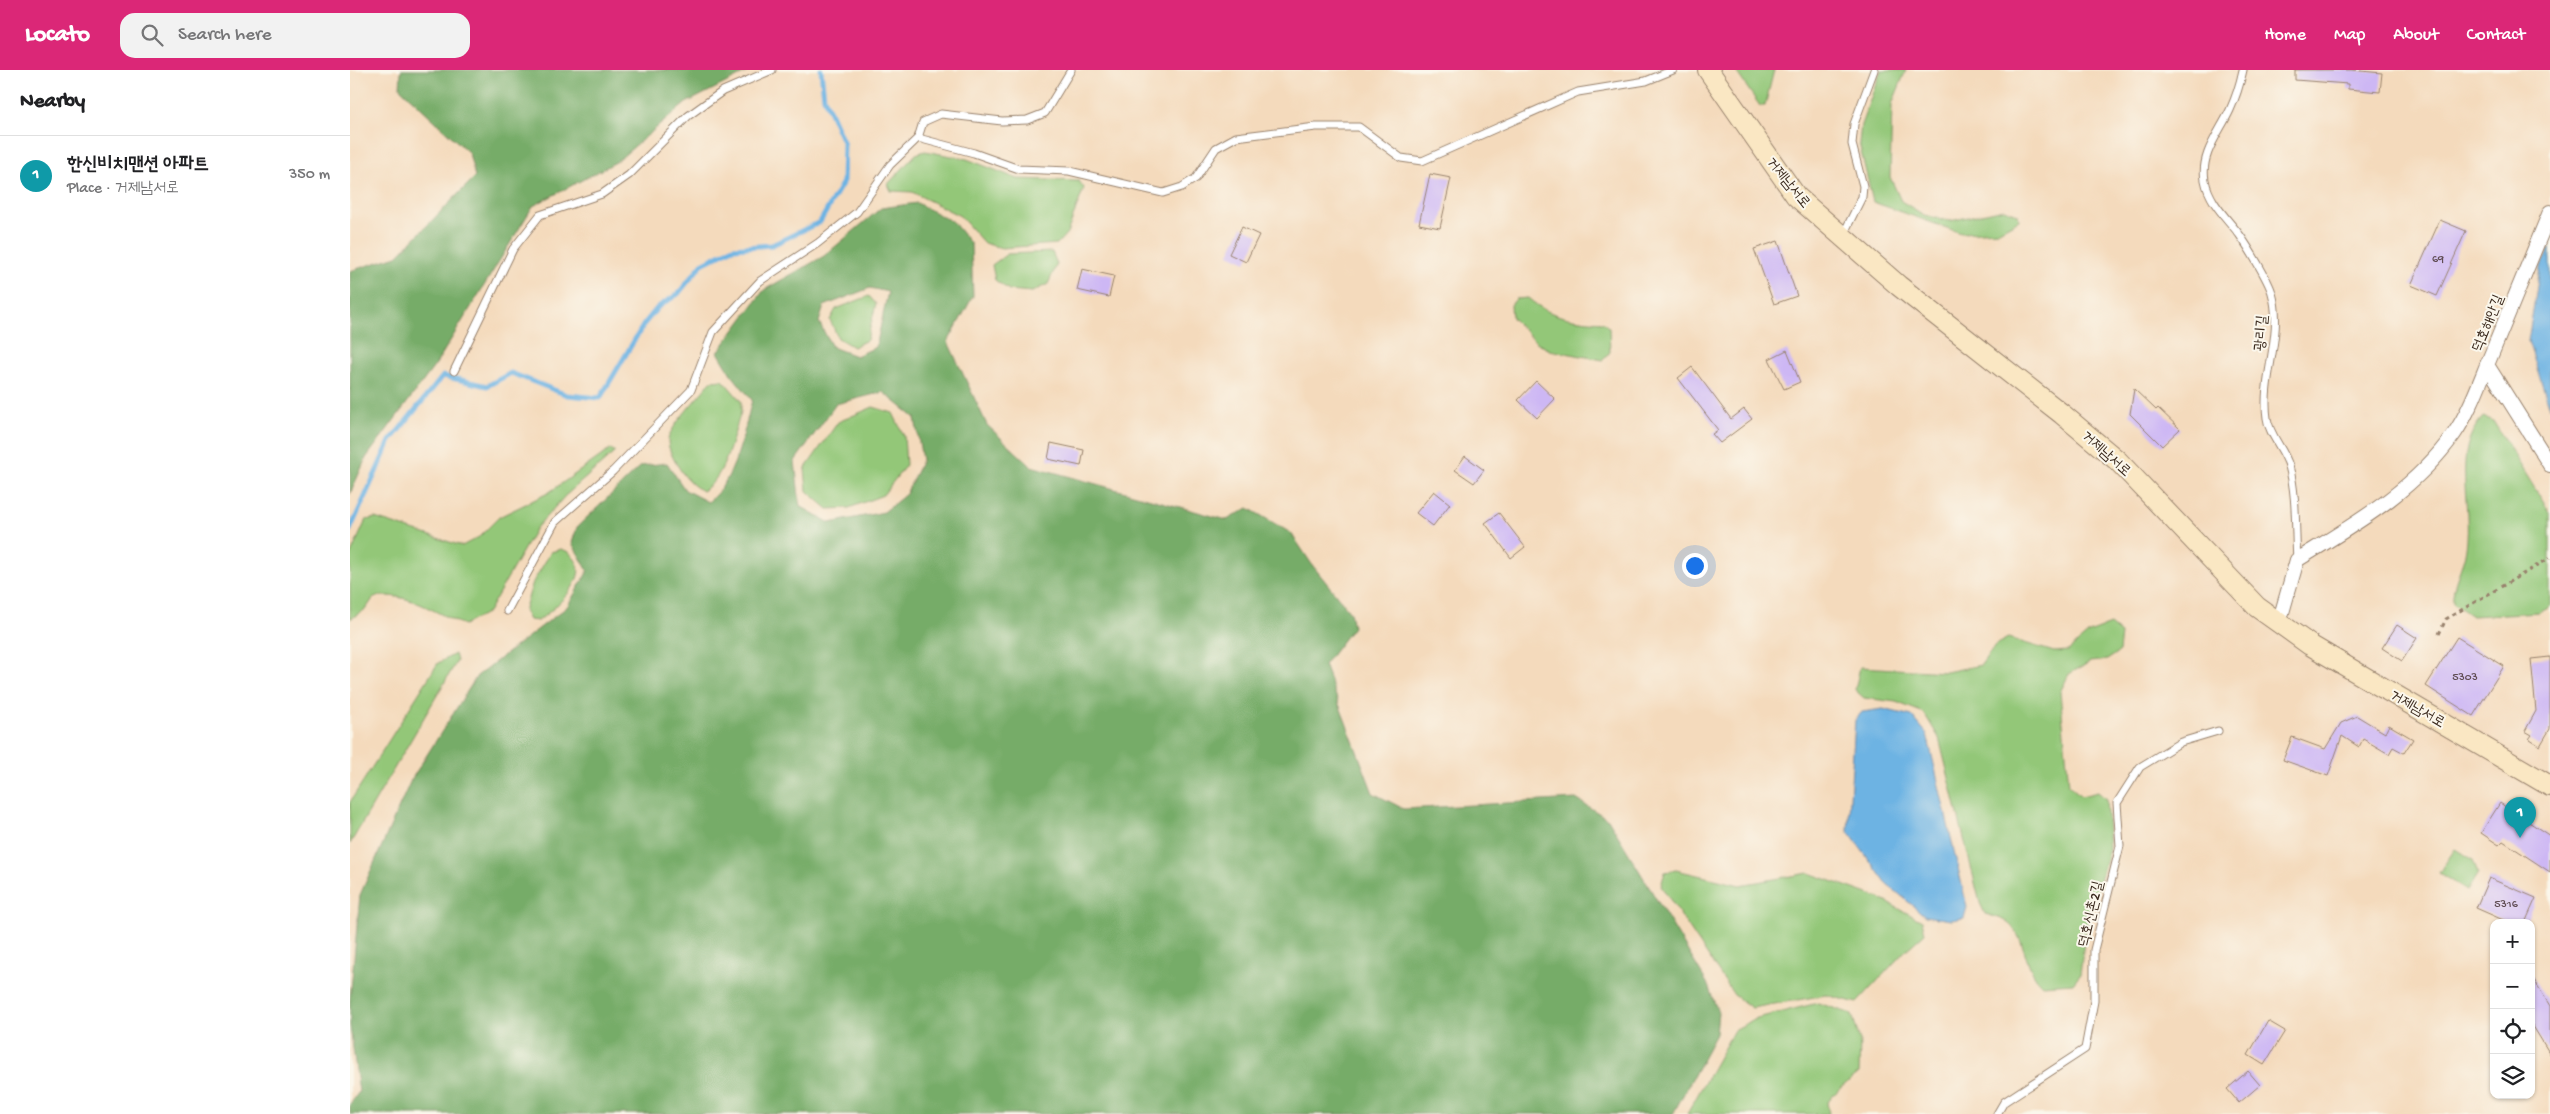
<!DOCTYPE html>
<html lang="en">
<head>
<meta charset="utf-8">
<style>
	:root { --surface:#fff; --page:#f2f2f2; --text:#202124; --muted:#757577; --line:#e0e0e0; --accent:#db2777 }
	body { margin:0; font-family:"Gochi Hand","Poor Story",sans-serif; background:var(--page); color:var(--text) }
	.controls { position:absolute; right:15px; bottom:15px; display:grid; overflow:hidden; border-radius:10px; box-shadow:0 1px 4px #0004 }
	.controls button { width:45px; height:45px; display:grid; place-items:center; padding:0; border:0; border-bottom:1px solid var(--line); background:var(--surface); color:var(--text); font:25px sans-serif }
	.you { position:absolute; left:1344px; top:495px; width:18px; height:18px; margin:-12px; border:4px solid #fff; border-radius:50%; background:#1a73e8; box-shadow:0 0 0 8px #1a73e833 }
	.badge { display:grid; place-items:center; width:32px; height:32px; border-radius:50%; background:var(--accent); color:#fff; font-size:16px; font-weight:700 }
	.pin { position:absolute; translate:-50% -41px; filter:drop-shadow(0 1px 2px #0008) }
	.pin::after { content:''; position:absolute; top:26px; width:18px; height:15px; background:inherit; clip-path:polygon(0 0,100% 0,50% 100%) }
	.list { margin:0; padding:0; list-style:none }
	h2 { display:flex; justify-content:space-between; align-items:center; height:65px; margin:0; padding:0 20px; font-size:21px }
	h2 small { font-size:16px; font-weight:400; color:var(--muted) }
	.list li { display:grid; grid-template-columns:32px 1fr auto; gap:15px; align-items:center; box-sizing:border-box; height:80px; padding:0 20px; border-top:1px solid var(--line) }
	.list b { display:block; font-size:19px; white-space:nowrap }
	.list p { margin:0; font-size:16px; white-space:nowrap; color:var(--muted) }
	.list em { font-size:16px; font-style:normal; color:var(--muted) }
	.icon { flex:none; width:28px; height:28px; fill:none; stroke:currentColor; stroke-width:2; stroke-linecap:round; stroke-linejoin:round }
	.map { position:relative; flex:none; width:2200px; height:1044px; overflow:hidden }
	header { display:flex; align-items:center; gap:30px; box-sizing:border-box; height:70px; padding:0 25px; background:var(--accent); color:#fff }
	header strong { font-size:24px }
	nav { display:flex; gap:28px; margin-inline-start:auto; font-size:18px }
	.search { width:350px; height:45px; background:var(--page); display:flex; align-items:center; gap:12px; box-sizing:border-box; padding:0 18px; border-radius:15px; color:var(--muted); font-size:19px }
	main { display:flex }
	aside { flex:1; background:var(--surface) }
	.map>svg:first-child { display:block }
	.green { fill:#93c778; stroke:#67784b }
	.forest { fill:#76ac68; stroke:#586b43; fill-rule:evenodd }
	.water { fill:#6db3e3; stroke:#546e80 }
	.lines { fill:none; stroke-linecap:round; stroke-linejoin:round }
	.stream { stroke:#6db3e3; stroke-width:5 }
	.building { fill:#cdb7f4 }
	.lane-casing { stroke:#98826d; stroke-width:9 }
	.street-casing { stroke:#98826d; stroke-width:16 }
	.secondary-casing { stroke:#98826d; stroke-width:22 }
	.path { stroke:#98826d; stroke-width:3; stroke-dasharray:4 4; stroke-linecap:butt }
	.lane { stroke:#fff; stroke-width:7 }
	.street { stroke:#fff; stroke-width:14 }
	.secondary { stroke:#fae7c3; stroke-width:20 }
	.labels { text-anchor:middle; stroke-width:4; stroke-linejoin:round; paint-order:stroke }
	.number-label { font-size:12px; fill:#604d54 }
	.street-label { font-size:15px; fill:#3b2a1e; stroke:#fbf7ec }
</style>
</head>
<body>
<header>
<strong>Locato</strong>
<div class="search"><svg class="icon" aria-label="search" viewBox="0 0 24 24"><circle cx="10" cy="10" r="6"/><path d="M15 15l6 6"/></svg>Search here</div>
<nav><a>Home</a><a>Map</a><a>About</a><a>Contact</a></nav>
</header>
<main>
<aside>
<h2>Nearby<small></small></h2>
<ul class="list">
<li><span class="badge" style="background:#0f9aa8">1</span><div><b>한신비치맨션 아파트</b><p>Place · 거제남서로</p></div><em>350 m</em></li>
</ul>
</aside>
<div class="map">
<svg width="2200" height="1044" viewBox="0 0 2200 1044">
	<rect width="100%" height="100%" fill="#fbf7ec"/>
	<filter id="ink" filterUnits="userSpaceOnUse"><feTurbulence type="fractalNoise" baseFrequency=".02" numOctaves="2"/><feDisplacementMap in="SourceGraphic" scale="10" xChannelSelector="R" yChannelSelector="G"/><feConvolveMatrix kernelMatrix="1 2 1 2 8 2 1 2 1" color-interpolation-filters="sRGB"/></filter>
	<filter id="wash" filterUnits="userSpaceOnUse"><feTurbulence type="fractalNoise" baseFrequency=".0096" numOctaves="4" result="noise"/><feDisplacementMap in="SourceGraphic" scale="20" xChannelSelector="R" yChannelSelector="G"/><feGaussianBlur stdDeviation="1.12" result="paint"/><feColorMatrix in="noise" values="0 0 0 0 0 0 0 0 0 0 0 0 0 0 0 0 0 1.4 0 .05"/><feComposite in="paint" operator="in"/></filter>
	<g filter="url(#wash)">
		<rect width="100%" height="100%" fill="#f4dabc"/>
		<!-- green -->
		<g class="green">
			<polygon points="1385,0 1424,0 1415,36 1410,36"/>
			<polygon points="1531,0 1556,0 1542,34 1540,107 1551,131 1574,145 1600,151 1654,139 1668,144 1669,150 1649,161 1611,163 1523,132 1509,73 1511,55"/>
			<polygon points="575,81 617,89 668,109 729,111 734,118 717,163 707,174 651,178 634,173 610,146 562,122 541,121 538,114 566,84"/>
			<polygon points="702,182 707,194 698,214 682,222 659,220 645,210 642,195 657,184"/>
			<polygon points="519,226 526,234 517,270 503,277 488,268 480,250 486,239"/>
			<path d="M1178 228C1201 248 1223 250 1253 252L1259 258 1260 282 1253 290 1199 280 1185 271 1162 248 1161 235 1166 229Z"/>
			<path d="M373 310 391 331V342C383 365 375 410 352 421 339 413 334 406 326 393 323 388 318 378 318 371 318 358 351 325 361 311Z"/>
			<polygon points="523,337 543,343 554,366 556,395 533,425 499,438 478,439 457,421 455,399 488,352"/>
			<path d="M2133 347 2143 351 2200 443V536L2189 542 2122 546 2103 533C2101 514 2114 497 2116 478 2123 435 2100 382 2133 347Z"/>
			<path d="M261 379 265 382 215 426 186 458 138 542 114 555C84 543 58 521 24 527L16 539 0 549V486L16 450 25 448 112 476 129 467 149 447 198 423Z"/>
			<path d="M211 479 219 482C222 486 227 491 228 495 234 515 201 541 188 551L179 550 174 541 183 512 201 482Z"/>
			<path d="M1760 555 1771 564 1769 582 1757 590 1740 592 1719 604 1710 622 1719 715 1731 726 1748 722 1756 729 1759 778 1735 864 1730 904 1723 913 1692 915C1673 898 1677 865 1655 851 1649 847 1641 846 1635 844L1630 833 1589 668 1574 643 1546 632 1514 628 1505 620 1510 597 1596 602 1631 595 1645 575 1658 568 1704 582 1718 581 1739 563Z"/>
			<polygon points="105,584 107,591 0,774 0,732 88,593"/>
			<polygon points="2105,779 2123,790 2128,803 2117,821 2089,803"/>
			<polygon points="1326,800 1390,815 1459,803 1529,828 1572,851 1575,863 1555,881 1507,933 1476,925 1402,938 1384,925 1311,816 1315,802"/>
			<polygon points="1468,933 1502,944 1510,971 1509,1003 1488,1020 1477,1033 1479,1044 1337,1044 1384,960 1407,948"/>
		</g>
		<!-- forest -->
		<g class="forest">
			<polygon points="51,0 401,0 336,33 266,92 183,136 86,294 16,388 0,424 0,201 47,186 125,107 119,83 50,18"/>
			<path d="M567 133 603 152 621 174 623 226 598 272 637 355 681 396 877 450 898 438 941 463 963 496 1000 542 1003 557 974 595 1023 723 1054 739 1226 729 1258 749 1357 913 1368 942 1366 964 1323 1044H0V1034L9 1022 0 956V930L10 825 61 710 127 606 217 537 238 501 222 473 227 457 291 396 317 393 335 420 358 432C386 409 393 365 402 330L381 304 368 282 414 220 474 186 531 138ZM520 218 538 222 526 277 506 286 482 277 469 252 474 236ZM533 322 565 348 572 390 556 424 534 442 480 453 450 436 445 391 486 334Z"/>
		</g>
		<!-- water -->
		<g class="water">
			<polygon points="2200,177 2200,338 2178,271 2190,198"/>
			<polygon points="1533,639 1562,646 1577,664 1617,837 1614,848 1601,850 1575,846 1536,813 1498,761 1505,650 1512,642"/>
		</g>
		<g class="lines">
			<!-- stream -->
			<polyline class="stream" points="0,460 40,371 93,306 137,316 161,303 217,325 250,328 294,254 308,237 328,224 352,194 383,178 422,175 470,152 493,112 494,74 474,28 471,0"/>
		</g>
		<g id="blocks">
			<!-- building -->
			<g class="building">
				<polygon points="1945,0 2001,0 2032,3 2030,22 1998,19 1998,14 1945,10"/>
				<polygon points="1080,104 1101,108 1090,158 1069,154"/>
				<polygon points="2090,150 2116,161 2087,226 2061,215"/>
				<polygon points="892,157 909,165 896,192 879,184"/>
				<polygon points="1428,171 1447,226 1424,234 1404,179"/>
				<polygon points="732,199 764,206 759,227 727,220"/>
				<polygon points="1437,280 1450,312 1434,319 1419,289"/>
				<polygon points="1342,297 1381,349 1394,339 1402,349 1370,373 1362,364 1368,360 1328,308"/>
				<polygon points="1186,311 1205,329 1187,348 1168,330"/>
				<polygon points="1784,319 1806,340 1808,338 1830,359 1812,376 1780,344"/>
				<polygon points="701,373 734,380 731,396 698,389"/>
				<polygon points="1115,386 1134,400 1124,413 1105,400"/>
				<polygon points="1084,421 1100,434 1083,456 1066,443"/>
				<polygon points="1149,443 1175,477 1161,488 1135,453"/>
				<polygon points="2047,555 2067,568 2052,591 2032,578"/>
				<polygon points="2107,567 2154,596 2123,646 2076,616"/>
				<polygon points="2200,587 2200,659 2190,676 2179,669 2182,665 2175,661 2186,641 2181,589"/>
				<polygon points="2007,646 2035,663 2039,655 2063,669 2054,683 2043,677 2039,684 2013,669 2009,677 1992,666 1978,706 1933,690 1942,667 1975,679 1991,653"/>
				<polygon points="2150,733 2200,766 2200,802 2153,771 2149,775 2131,763"/>
				<polygon points="2139,808 2186,828 2175,853 2160,853 2126,838"/>
				<polygon points="2181,905 2200,936 2200,984 2181,953"/>
				<polygon points="1918,951 1935,961 1914,995 1898,985"/>
				<polygon points="1898,1001 1910,1015 1889,1033 1877,1019"/>
			</g>
		</g>
	</g>
	<g filter="url(#ink)">
		<use href="#blocks" fill-opacity="0" stroke="#98826d" stroke-width="1"/>
		<g class="lines">
			<!-- lane casing -->
			<g class="lane-casing">
				<g id="lane">
					<path d="M1893 0C1890 14 1886 27 1880 40 1870 62 1850 84 1855 110 1859 132 1876 147 1889 164 1897 175 1919 211 1922 223 1934 264 1911 307 1917 348 1919 365 1934 379 1939 396 1947 426 1945 460 1947 490"/>
					<polyline points="568,68 624,83 669,99 719,101 813,123 832,117 846,108 866,78 886,67 966,57 1009,57 1051,88 1072,91 1228,22 1296,11 1323,0"/>
					<polyline points="1493,165 1512,127 1513,116 1502,74 1504,54 1524,0"/>
					<polyline points="104,301 163,179 190,145 252,124 279,105 338,46 373,21 422,0"/>
					<polyline points="157,541 205,452 263,401 341,320 363,262 410,211 468,173 507,142 540,95 568,68 573,52 591,44 652,51 677,50 695,43 721,0"/>
					<polyline points="1647,1044 1654,1032 1735,979 1744,931 1744,880 1770,776 1767,733 1790,697 1831,672 1868,661"/>
				</g>
			</g>
			<!-- street casing -->
			<g class="street-casing">
				<g id="street">
					<polyline points="2200,142 2137,295 2200,395"/>
					<path d="M1929 553 1947 490C2005 454 2064 421 2104 364 2118 344 2128 317 2137 295"/>
				</g>
			</g>
			<!-- secondary casing -->
			<g class="secondary-casing">
				<polyline id="secondary" points="1358,0 1446,126 1549,216 1712,344 1768,391 1907,537 1960,575 2200,716"/>
			</g>
			<!-- path -->
			<polyline class="path" points="2089,564 2096,549 2200,488"/>
			<!-- lane -->
			<use href="#lane" class="lane"/>
			<!-- street -->
			<use href="#street" class="street"/>
			<!-- secondary -->
			<use href="#secondary" class="secondary"/>
		</g>
	</g>
	<g class="labels">
		<!-- number labels -->
		<g class="number-label">
			<text x="2088" y="192">69</text>
			<text x="2115" y="610">5303</text>
			<text x="2156" y="837">5316</text>
		</g>
		<!-- street labels -->
		<g class="street-label">
			<text transform="translate(1439 112) rotate(51)" y="5">거제남서로</text>
			<text transform="translate(2137 253) rotate(-68)" y="5">덕호해안길</text>
			<text transform="translate(1910 263) rotate(-85)" y="5">광리길</text>
			<text transform="translate(1757 383) rotate(42)" y="5">거제남서로</text>
			<text transform="translate(2068 638) rotate(30)" y="5">거제남서로</text>
			<text transform="translate(1740 844) rotate(-77)" y="5">덕호신촌2길</text>
		</g>
	</g>
</svg>
<div class="controls">
<button>+</button>
<button>−</button>
<button><svg class="icon" aria-label="locate" viewBox="0 0 24 24"><circle cx="12" cy="12" r="6"/><path d="M12 2v4M12 18v4M2 12h4M18 12h4"/></svg></button>
<button><svg class="icon" aria-label="layers" viewBox="0 0 24 24"><path d="M12 4l9 5-9 5-9-5zM3 14l9 5 9-5"/></svg></button>
</div>
<div class="you"></div>
<div class="pin badge" style="left:2170px;top:768px;background:#0f9aa8">1</div>
</div>
</main>
</body>
</html>
